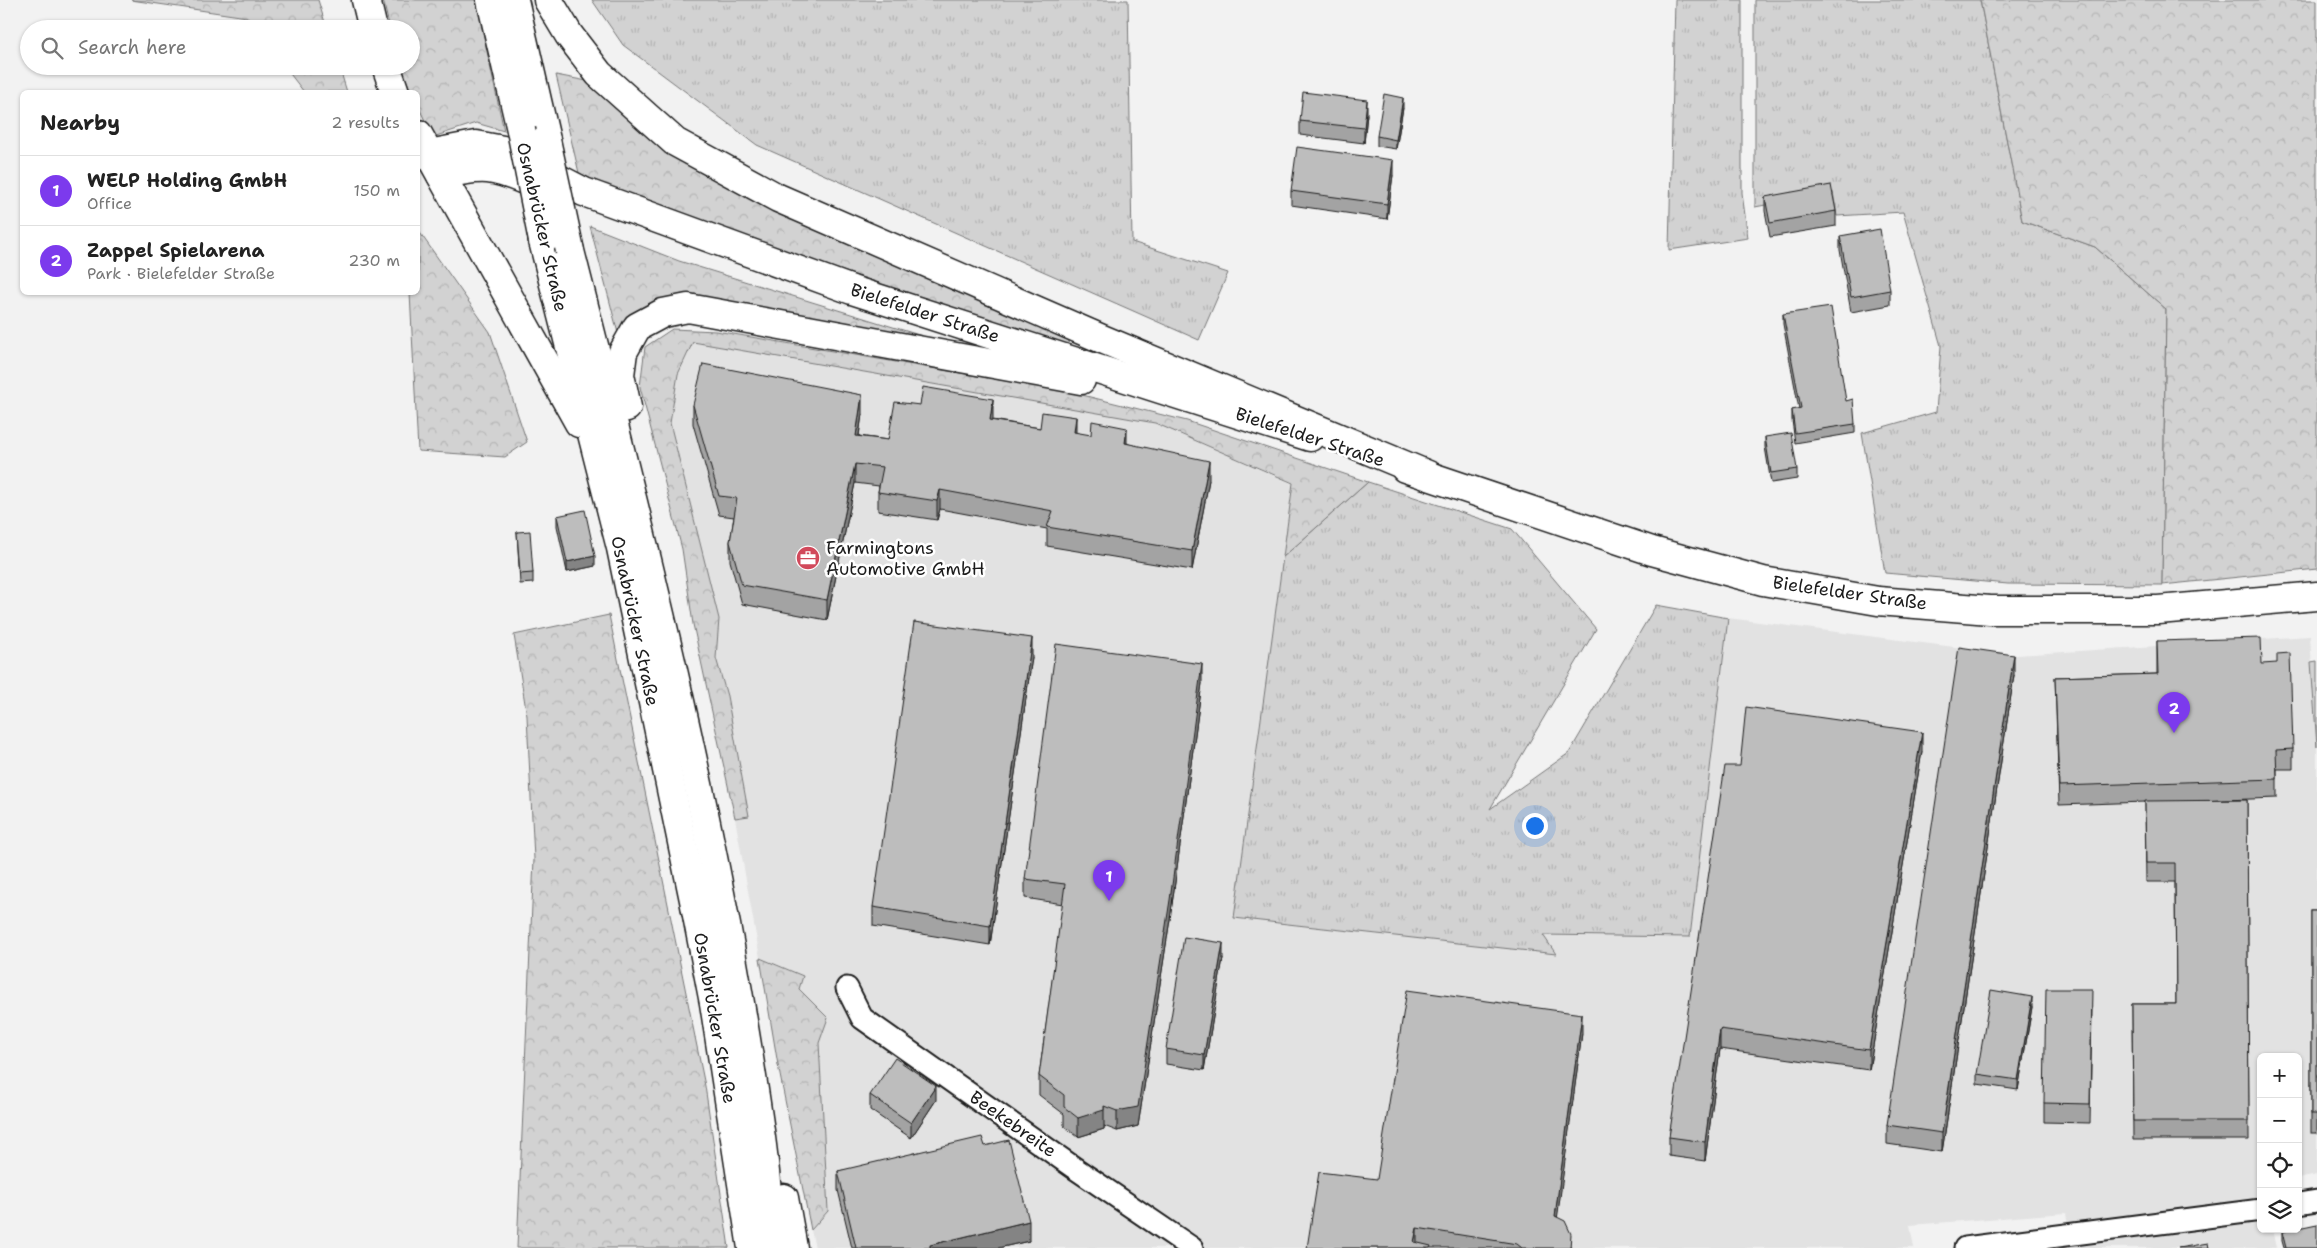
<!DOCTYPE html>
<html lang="en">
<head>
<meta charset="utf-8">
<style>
	:root { --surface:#fff; --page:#f2f2f2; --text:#222; --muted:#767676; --line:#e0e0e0; --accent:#7c3aed }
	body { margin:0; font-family:"Shantell Sans",sans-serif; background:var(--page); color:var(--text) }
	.controls { position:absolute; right:15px; bottom:15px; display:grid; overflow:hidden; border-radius:8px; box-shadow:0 1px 4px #0004 }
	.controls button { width:45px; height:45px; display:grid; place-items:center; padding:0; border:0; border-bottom:1px solid var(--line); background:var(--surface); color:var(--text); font:25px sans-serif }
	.you { position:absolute; left:1534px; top:825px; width:18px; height:18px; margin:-12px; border:4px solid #fff; border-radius:50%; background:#1a73e8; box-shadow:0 0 0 8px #1a73e833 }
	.badge { display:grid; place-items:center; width:32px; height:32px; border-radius:50%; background:var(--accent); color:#fff; font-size:16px; font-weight:700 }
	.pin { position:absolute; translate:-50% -41px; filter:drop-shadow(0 1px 2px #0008) }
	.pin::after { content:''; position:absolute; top:26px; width:18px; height:15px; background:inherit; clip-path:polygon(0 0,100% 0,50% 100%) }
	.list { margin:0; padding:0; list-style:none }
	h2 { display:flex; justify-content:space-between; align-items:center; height:65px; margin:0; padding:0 20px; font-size:21px }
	h2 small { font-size:16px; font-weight:400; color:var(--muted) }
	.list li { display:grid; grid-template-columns:32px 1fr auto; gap:15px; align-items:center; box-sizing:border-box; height:70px; padding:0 20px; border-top:1px solid var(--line) }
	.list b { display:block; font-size:19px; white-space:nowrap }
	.list p { margin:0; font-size:16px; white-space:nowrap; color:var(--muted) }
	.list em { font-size:16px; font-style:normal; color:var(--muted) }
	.icon { flex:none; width:28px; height:28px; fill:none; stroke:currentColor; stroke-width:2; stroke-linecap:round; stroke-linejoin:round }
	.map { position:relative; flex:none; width:2317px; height:1248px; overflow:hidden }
	.search { position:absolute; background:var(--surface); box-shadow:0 1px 4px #0004; left:20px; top:20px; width:400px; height:55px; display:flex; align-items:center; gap:12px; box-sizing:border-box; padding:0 18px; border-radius:28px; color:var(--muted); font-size:19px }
	.panel { position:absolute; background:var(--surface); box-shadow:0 1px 4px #0004; left:20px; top:90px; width:400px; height:205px; border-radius:8px }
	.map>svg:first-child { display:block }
	.built { fill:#e2e2e2 }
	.grass { fill:url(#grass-tufts); stroke:#777 }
	.forest { fill:url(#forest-crowns); stroke:#777 }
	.garden { fill:#d2d2d2; stroke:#777 }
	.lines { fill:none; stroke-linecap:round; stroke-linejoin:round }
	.minor-casing { stroke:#1c1c1c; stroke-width:25 }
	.primary-casing { stroke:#1c1c1c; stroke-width:31 }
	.trunk-casing { stroke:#1c1c1c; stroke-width:31 }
	.minor { stroke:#fff; stroke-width:21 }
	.primary { stroke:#fff; stroke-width:28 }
	.trunk { stroke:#fff; stroke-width:28 }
	.trunk-bridge-casing { stroke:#1c1c1c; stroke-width:31; stroke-linecap:butt }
	.trunk-bridge { stroke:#fff; stroke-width:28 }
	.wall { fill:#a3a3a3; stroke:#1c1c1c }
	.shaded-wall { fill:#848484; stroke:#1c1c1c }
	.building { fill:#bdbdbd; stroke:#1c1c1c }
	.labels { text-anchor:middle; stroke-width:5; stroke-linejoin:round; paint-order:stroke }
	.street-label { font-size:18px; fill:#1c1c1c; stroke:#fff }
	.poi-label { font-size:18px; fill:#1c1c1c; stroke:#fff; text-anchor:start }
</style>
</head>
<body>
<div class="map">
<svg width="2317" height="1248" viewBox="0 0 2317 1248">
	<defs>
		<pattern id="grass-tufts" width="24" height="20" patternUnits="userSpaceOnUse" patternTransform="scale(1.25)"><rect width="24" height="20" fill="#d2d2d2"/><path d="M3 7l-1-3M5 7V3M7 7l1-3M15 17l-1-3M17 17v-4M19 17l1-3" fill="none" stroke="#b4b4b4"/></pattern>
		<pattern id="forest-crowns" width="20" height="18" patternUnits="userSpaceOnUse" patternTransform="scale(1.25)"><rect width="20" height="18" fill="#d2d2d2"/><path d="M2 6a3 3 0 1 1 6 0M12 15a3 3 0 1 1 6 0" fill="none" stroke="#b4b4b4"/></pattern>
	</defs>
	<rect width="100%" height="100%" fill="#f2f2f2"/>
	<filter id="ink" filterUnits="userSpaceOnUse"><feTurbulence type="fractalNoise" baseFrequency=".02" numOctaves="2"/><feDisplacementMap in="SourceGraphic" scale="10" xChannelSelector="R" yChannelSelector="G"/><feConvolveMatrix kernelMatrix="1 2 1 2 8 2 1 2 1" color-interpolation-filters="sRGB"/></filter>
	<g filter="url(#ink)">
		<!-- built -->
		<polygon class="built" points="693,342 1155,423 1293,484 1234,918 1556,953 1542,935 1690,937 1728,618 2017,655 2310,636 2317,747 2317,1175 2298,1179 2298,1057 2261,1057 2261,1187 2259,1188 2261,1194 2261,1229 2272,1229 2276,1248 2071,1248 2066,1213 1910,1225 1914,1248 815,1248 811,1230 828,1210 819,1042 828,1018 799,989 803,976 760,958 735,818 748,816 727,696 716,658 719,619 670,423 678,374"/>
		<!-- grass -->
		<g class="grass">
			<polygon points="592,0 1128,0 1132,242 1228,273 1199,340 757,145 623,45"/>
			<polygon points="1675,0 1742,0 1742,193 1748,238 1669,250"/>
			<polygon points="1755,0 1980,0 2022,221 2095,247 2166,309 2162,585 2008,584 1885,573 1862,433 1936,412 1941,346 1903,212 1837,216 1833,192 1755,207"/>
			<polygon points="1368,482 1512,529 1596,629 1490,809 1569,753 1656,605 1728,618 1690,937 1543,935 1556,954 1234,918 1283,557"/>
		</g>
		<!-- forest -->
		<g class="forest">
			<polygon points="131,0 318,0 327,29 256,29 247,17"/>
			<polygon points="383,0 476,0 504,131 476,123 433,137 418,106 418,92 411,92 401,66 411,66 411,29 390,29"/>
			<polygon points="1980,0 2317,0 2317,569 2162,585 2166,309 2095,247 2022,221"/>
			<polygon points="284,66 339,66 347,92 304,92"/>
			<polygon points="556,75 587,81 668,153 1071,334 1067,347 640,202 579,173"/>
			<polygon points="590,226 679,261 958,347 702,301 619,337"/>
			<polygon points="418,230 490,332 527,442 505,457 418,451 410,293 418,292"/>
			<polygon points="672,329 716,331 1070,392 1187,421 1368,482 1283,557 1293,483 1155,423 693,342 678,374 670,423 719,619 716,658 727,696 749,816 735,818 693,624 682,549 640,387 645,347"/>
			<polygon points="609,615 705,1086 729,1248 517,1248 534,859 527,716 514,635"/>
			<polygon points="760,958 803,976 799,989 828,1018 819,1043 828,1211 811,1230 778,1065"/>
		</g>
		<!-- garden -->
		<polygon class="garden" points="2317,661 2317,747 2311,662"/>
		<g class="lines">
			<!-- minor casing -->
			<g class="minor-casing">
				<g id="minor">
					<polyline points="847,988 862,1018 1073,1167 1192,1248"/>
					<polyline points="2298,1204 2317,1201"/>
					<polyline points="1965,1248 2261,1210"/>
				</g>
			</g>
			<!-- primary casing -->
			<g class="primary-casing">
				<g id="primary">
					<polyline points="429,154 476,145 503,150 584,192 852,290 1310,437"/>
					<path d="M441 175C483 165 494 166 533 184"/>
					<polyline points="1405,468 1652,551 1763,581 1878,601 1990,610 2158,610 2317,596"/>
				</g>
			</g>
			<!-- trunk casing -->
			<g class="trunk-casing">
				<g id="trunk">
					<polyline points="366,0 373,29"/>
					<polyline points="491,0 521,130"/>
					<polyline points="514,0 546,140"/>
					<polyline points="548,0 569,35 599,74 675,142 778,198 1102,339 1428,475"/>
					<polyline points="386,66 395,92"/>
					<polyline points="418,134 579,423"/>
					<polyline points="543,241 621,548 694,900 714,1003 752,1248"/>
					<path d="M570 251C644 541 718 833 760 1131 766 1170 768 1209 772 1248"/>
					<polyline points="627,407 620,375 623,352 637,327 663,313 688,308 1081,380"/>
					<polyline points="784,1198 793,1248"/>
				</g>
			</g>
			<!-- minor -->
			<use href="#minor" class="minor"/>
			<!-- primary -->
			<use href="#primary" class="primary"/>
			<!-- trunk -->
			<use href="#trunk" class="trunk"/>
			<!-- trunk-bridge casing -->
			<g class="trunk-bridge-casing">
				<g id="trunk-bridge">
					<polyline points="521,130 543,241"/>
					<polyline points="546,140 570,251"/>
				</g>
			</g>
			<!-- trunk-bridge -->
			<use href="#trunk-bridge" class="trunk-bridge"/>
		</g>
		<!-- wall -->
		<g class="wall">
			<polygon points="1403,108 1396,149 1377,146 1377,136"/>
			<polygon points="1367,114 1364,143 1300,135 1300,121"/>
			<polygon points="1393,175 1387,219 1291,205 1291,191"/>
			<polygon points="1765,197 1836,211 1836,226 1770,237 1765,211"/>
			<polygon points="1840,236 1890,290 1890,305 1851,312 1840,250"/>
			<polygon points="1783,314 1846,401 1855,424 1855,433 1795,443 1792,420 1792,410 1799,409 1783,324"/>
			<polygon points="693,405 862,414 859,436 888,440 993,420 1040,428 1076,433 1127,443 1209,480 1192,570 1047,546 1047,529 940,509 937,520 878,511 878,492 879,486 855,483 827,620 742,604 730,561 730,542 734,517 719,515 693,424"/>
			<polygon points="1765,437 1797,469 1797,479 1771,483 1765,447"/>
			<polygon points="557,516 595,566 567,572 557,526"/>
			<polygon points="517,532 533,573 533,583 520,584"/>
			<polygon points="2157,641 2262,664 2293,749 2293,769 2277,769 2277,798 2198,801 2247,800 2249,1140 2133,1140 2132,1004 2176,1004 2175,882 2146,882 2145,802 2059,805 2055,677 2157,674"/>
			<polygon points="1032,657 990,945 873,926 873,907"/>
			<polygon points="2014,675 1942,1152 1887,1144 1887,1125"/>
			<polygon points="1202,683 1170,919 1138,1126 1117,1131 1104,1126 1104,1129 1078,1137 1064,1126 1064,1114 1039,1095 1039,1076 1063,904 1025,898 1025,879"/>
			<polygon points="1922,751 1869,1070 1720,1049 1705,1161 1669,1156 1669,1137 1740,766"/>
			<rect x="2311" y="911" width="6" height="222"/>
			<polygon points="1223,958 1204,1070 1166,1064 1166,1049"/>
			<polygon points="2032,1007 2018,1090 1977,1084 1977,1074"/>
			<polygon points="2092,1009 2090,1123 2044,1122 2044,1103"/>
			<polygon points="1582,1033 1557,1217 1571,1248 1307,1248 1377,1179"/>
			<polygon points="870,1095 936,1100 911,1138 870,1110"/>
			<polygon points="985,1146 1029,1241 998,1248 852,1248 838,1190 838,1171"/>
			<polygon points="2282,1232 2317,1248 2284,1248 2282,1241"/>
		</g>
		<!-- shaded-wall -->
		<g class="shaded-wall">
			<polygon points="1403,98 1403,108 1396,149 1396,140"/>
			<polygon points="1367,100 1367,114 1364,143 1364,128"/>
			<polygon points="1393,160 1393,175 1387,219 1387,204"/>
			<polygon points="862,395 862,414 856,455 856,436"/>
			<polygon points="993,399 993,418 990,439 990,420"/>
			<polygon points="1076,417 1076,436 1074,432"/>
			<polygon points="1127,428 1127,447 1125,443"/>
			<polygon points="1209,461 1209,480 1192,570 1192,551"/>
			<polygon points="855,464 855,483 827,620 827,600"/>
			<polygon points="940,490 940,509 937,520 937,501"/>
			<polygon points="595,556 595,566 567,572 567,562"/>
			<polygon points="1032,638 1032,657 990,945 990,926"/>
			<polygon points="2014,655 2014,675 1942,1152 1942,1133"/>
			<polygon points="1202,664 1202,683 1170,919 1138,1126 1117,1131 1117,1111"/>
			<polygon points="1922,732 1922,751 1869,1070 1869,1050"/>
			<polygon points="1223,943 1223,958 1204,1070 1204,1055"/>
			<polygon points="2032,997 2032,1007 2018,1090 2018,1080"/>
			<polygon points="1582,1014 1582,1033 1555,1235 1555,1216"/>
			<polygon points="1720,1029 1720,1049 1705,1161 1705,1142"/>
			<polygon points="936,1086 936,1100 911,1138 911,1123"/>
			<polygon points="1104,1106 1104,1129 1078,1137 1078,1118"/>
			<polygon points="1029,1221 1029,1241 998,1248 930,1248 930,1245"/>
			<polygon points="1417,1228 1417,1248 1414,1242"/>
		</g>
		<!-- building -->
		<g class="building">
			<polygon points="1303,92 1367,100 1364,128 1300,121"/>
			<polygon points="1384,94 1403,98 1396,140 1377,136"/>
			<polygon points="1297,147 1393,160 1387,204 1291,191"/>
			<polygon points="1831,185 1836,211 1770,223 1765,197"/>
			<polygon points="1880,229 1890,290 1851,297 1840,236"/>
			<polygon points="1831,307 1846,401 1853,399 1855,424 1795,433 1792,410 1801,408 1783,314"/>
			<polygon points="703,364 862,395 856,436 888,440 895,402 920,405 923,387 993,399 990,420 1040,428 1042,412 1076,417 1074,432 1091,435 1092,421 1127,428 1125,443 1209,461 1192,551 1047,527 1053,511 940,490 937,501 878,492 883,467 855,464 827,600 742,585 730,542 737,498 719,496 693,405"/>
			<polygon points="1791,433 1797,469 1771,473 1765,437"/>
			<polygon points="585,510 595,556 567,562 557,516"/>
			<polygon points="530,531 533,573 520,574 517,532"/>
			<polygon points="914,622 1032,638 990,926 873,907"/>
			<polygon points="2261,638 2262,664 2277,663 2277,654 2290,653 2293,749 2276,750 2277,779 2059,786 2055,677 2158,674 2157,641"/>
			<polygon points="1056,644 1202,664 1170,900 1138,1107 1117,1111 1104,1106 1104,1110 1078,1118 1064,1107 1064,1095 1039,1076 1065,884 1025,879"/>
			<polygon points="1959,647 2014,655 1942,1133 1887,1125"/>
			<polygon points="1746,707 1922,732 1869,1050 1720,1029 1705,1142 1669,1137 1725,766 1740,766"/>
			<polygon points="2247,800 2249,1121 2133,1121 2132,1004 2176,1004 2175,863 2146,863 2145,801"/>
			<rect x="2311" y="911" width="6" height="203"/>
			<polygon points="1184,937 1223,943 1204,1055 1166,1049"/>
			<polygon points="2046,989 2092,989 2090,1104 2044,1103"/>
			<polygon points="1407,990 1582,1014 1555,1216 1565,1221 1571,1234 1570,1248 1522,1248 1517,1244 1417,1228 1414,1242 1431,1246 1430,1248 1307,1248 1319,1172 1377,1179"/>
			<polygon points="1991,990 2032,997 2018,1080 1977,1074"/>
			<polygon points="895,1058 936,1086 911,1123 870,1095"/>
			<polygon points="982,1137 985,1146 1009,1140 1029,1221 930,1245 930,1248 856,1248 838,1171"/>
			<polygon points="2317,1224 2317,1248 2286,1248 2282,1232 2293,1229 2298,1229 2298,1228"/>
			<polygon points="2208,1243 2209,1248 2178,1248"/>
		</g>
	</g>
	<!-- icons -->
	<defs>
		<g id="office-disc" transform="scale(1.25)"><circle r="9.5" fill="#d1495b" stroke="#fff"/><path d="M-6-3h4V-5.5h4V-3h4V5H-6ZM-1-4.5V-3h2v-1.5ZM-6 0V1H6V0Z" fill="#fff"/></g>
	</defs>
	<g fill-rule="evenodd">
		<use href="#office-disc" x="808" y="558"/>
	</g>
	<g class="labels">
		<!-- street labels -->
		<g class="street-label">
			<text transform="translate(542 227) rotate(77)" y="6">Osnabrücker Straße</text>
			<text transform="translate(925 313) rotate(18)" y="6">Bielefelder Straße</text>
			<text transform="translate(1310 437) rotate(18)" y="6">Bielefelder Straße</text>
			<text transform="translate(1850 593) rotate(8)" y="6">Bielefelder Straße</text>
			<text transform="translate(635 621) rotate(78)" y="6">Osnabrücker Straße</text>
			<text transform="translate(715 1018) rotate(80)" y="6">Osnabrücker Straße</text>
			<text transform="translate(1013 1124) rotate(35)" y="6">Beekebreite</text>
		</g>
		<!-- poi labels -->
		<g class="poi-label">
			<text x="826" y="554">Farmingtons<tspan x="826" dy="21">Automotive GmbH</tspan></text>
		</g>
	</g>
</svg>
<div class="controls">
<button>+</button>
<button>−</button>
<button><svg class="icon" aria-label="locate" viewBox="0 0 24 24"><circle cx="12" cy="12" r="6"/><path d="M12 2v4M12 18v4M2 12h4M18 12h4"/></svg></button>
<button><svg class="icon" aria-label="layers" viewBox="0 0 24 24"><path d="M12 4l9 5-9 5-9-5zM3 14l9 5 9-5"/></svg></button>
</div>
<div class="you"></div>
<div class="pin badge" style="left:1109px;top:901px">1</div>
<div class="pin badge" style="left:2174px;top:733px">2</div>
<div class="search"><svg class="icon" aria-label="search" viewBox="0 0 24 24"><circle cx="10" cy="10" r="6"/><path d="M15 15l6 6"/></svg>Search here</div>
<section class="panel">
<h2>Nearby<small>2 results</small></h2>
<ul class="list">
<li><span class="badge">1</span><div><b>WELP Holding GmbH</b><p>Office</p></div><em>150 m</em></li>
<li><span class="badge">2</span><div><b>Zappel Spielarena</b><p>Park · Bielefelder Straße</p></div><em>230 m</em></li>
</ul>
</section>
</div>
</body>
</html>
